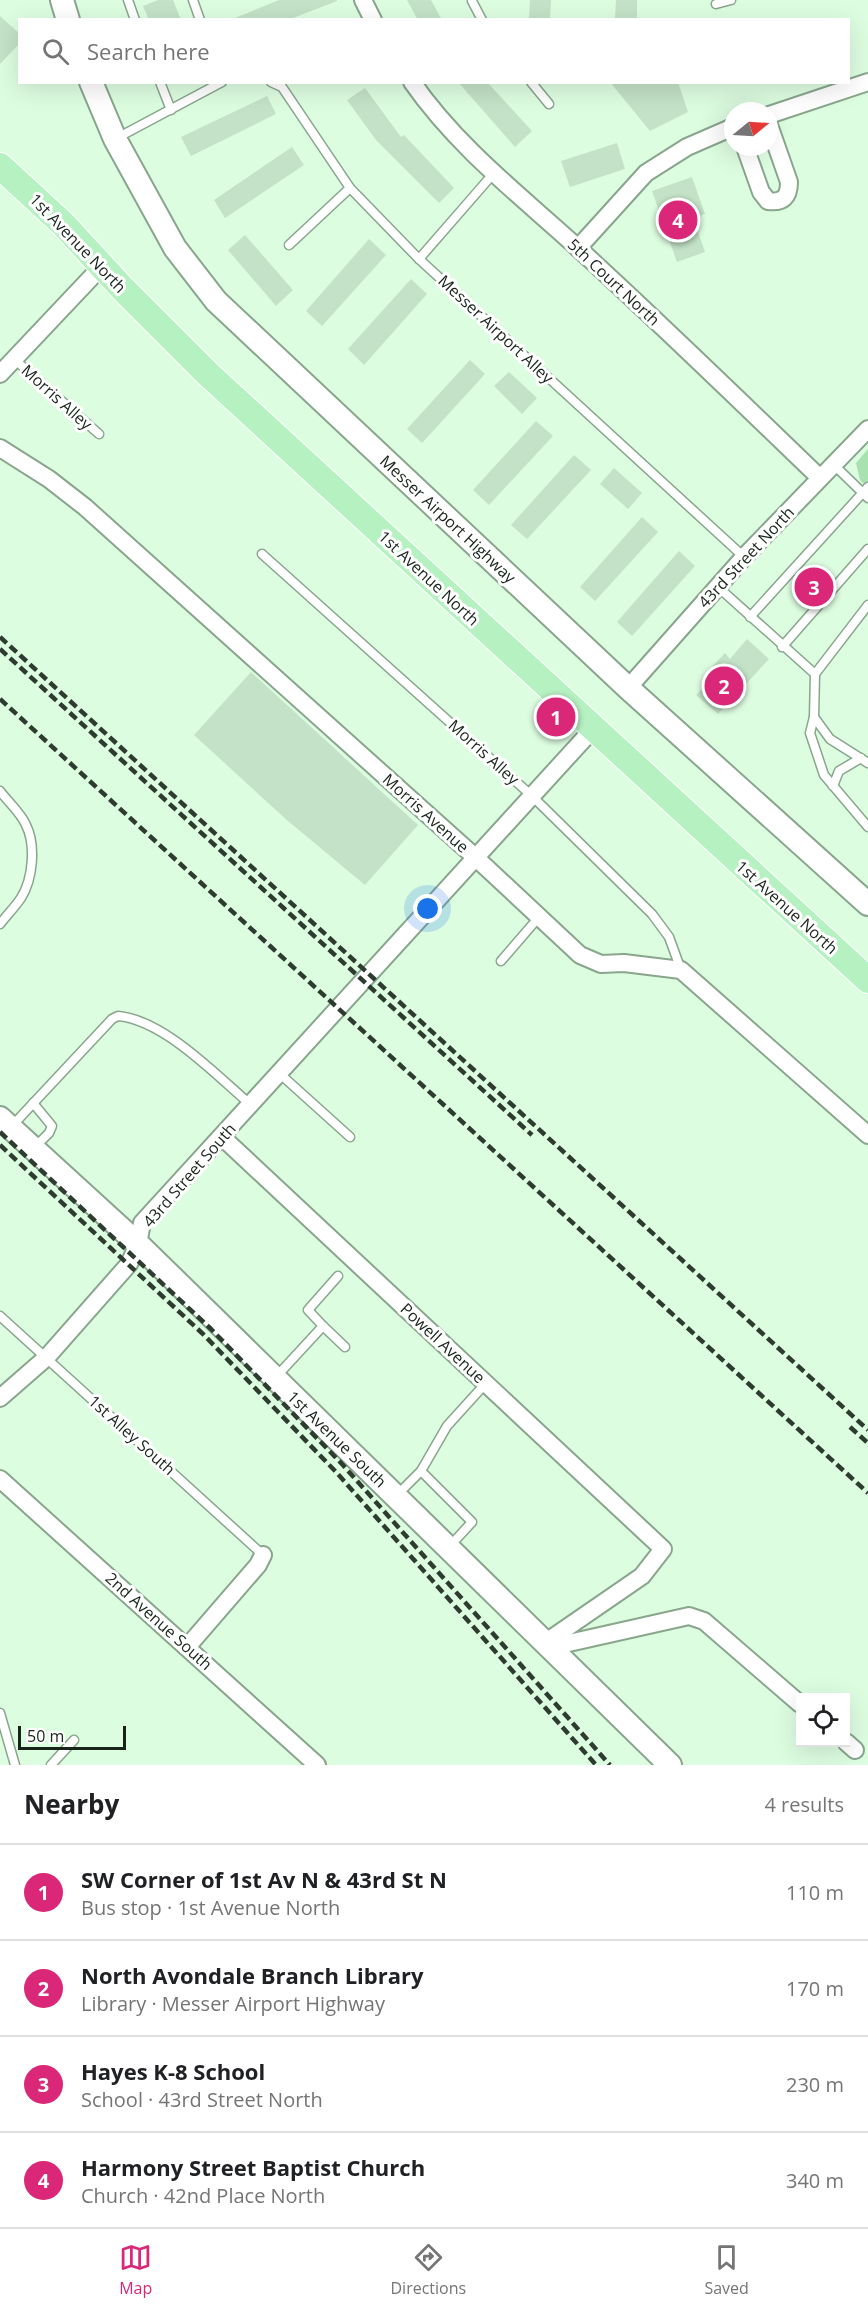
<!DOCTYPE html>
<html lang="en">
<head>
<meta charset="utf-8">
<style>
	:root { --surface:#fff; --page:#f2f2f2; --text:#202124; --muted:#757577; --line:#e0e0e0; --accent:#db2777 }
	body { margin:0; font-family:"Open Sans",sans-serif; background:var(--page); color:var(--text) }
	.controls { position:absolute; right:18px; bottom:18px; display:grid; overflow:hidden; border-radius:0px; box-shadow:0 6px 24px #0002 }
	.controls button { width:54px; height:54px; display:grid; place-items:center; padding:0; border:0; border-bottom:2px solid var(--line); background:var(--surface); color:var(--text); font:30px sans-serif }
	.compass { position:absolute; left:724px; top:102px; width:54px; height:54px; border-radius:50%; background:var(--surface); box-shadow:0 6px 24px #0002; rotate:72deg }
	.scale { position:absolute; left:18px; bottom:15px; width:108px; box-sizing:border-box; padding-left:6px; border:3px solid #18241a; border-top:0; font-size:16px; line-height:21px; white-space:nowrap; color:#18241a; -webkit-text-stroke:4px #fff; paint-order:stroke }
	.you { position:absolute; left:428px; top:909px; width:21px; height:21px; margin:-15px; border:4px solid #fff; border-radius:50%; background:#1a73e8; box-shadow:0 0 0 9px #1a73e833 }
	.badge { display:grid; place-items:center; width:39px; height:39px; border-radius:50%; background:var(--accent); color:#fff; font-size:20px; font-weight:700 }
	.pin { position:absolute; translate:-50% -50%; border:3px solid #fff; box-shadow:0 2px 6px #0006 }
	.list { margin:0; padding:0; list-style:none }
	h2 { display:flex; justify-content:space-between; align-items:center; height:78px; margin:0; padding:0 24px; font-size:26px }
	h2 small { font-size:20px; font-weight:400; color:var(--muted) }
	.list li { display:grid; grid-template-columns:39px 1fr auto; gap:18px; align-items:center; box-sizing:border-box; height:96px; padding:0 24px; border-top:2px solid var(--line) }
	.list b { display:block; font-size:22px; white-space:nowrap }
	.list p { margin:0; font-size:20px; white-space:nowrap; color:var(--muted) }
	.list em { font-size:20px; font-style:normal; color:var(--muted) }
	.icon { flex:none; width:33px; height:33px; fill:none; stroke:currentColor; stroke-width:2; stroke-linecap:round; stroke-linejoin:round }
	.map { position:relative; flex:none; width:868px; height:1765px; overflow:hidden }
	.search { position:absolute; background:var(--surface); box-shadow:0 6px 24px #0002; left:18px; right:18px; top:18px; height:66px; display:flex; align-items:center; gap:15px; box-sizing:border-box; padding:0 21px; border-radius:0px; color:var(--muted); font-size:22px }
	.sheet { height:462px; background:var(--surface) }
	nav { display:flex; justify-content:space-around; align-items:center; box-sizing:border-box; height:84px; border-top:2px solid var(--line); background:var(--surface); font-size:16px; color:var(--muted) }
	nav a { display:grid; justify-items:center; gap:3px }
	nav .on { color:var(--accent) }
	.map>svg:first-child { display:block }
	.green { fill:#a7e2b0 }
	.building { fill:#c3e2c7 }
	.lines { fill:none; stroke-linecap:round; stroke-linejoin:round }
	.lane-casing { stroke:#89a68d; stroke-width:11 }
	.street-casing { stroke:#89a68d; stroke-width:20 }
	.secondary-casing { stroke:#89a68d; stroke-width:26 }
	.primary-casing { stroke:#fff; stroke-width:28 }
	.lane { stroke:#fff; stroke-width:8 }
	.street { stroke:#fff; stroke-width:16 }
	.secondary { stroke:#fff; stroke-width:22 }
	.primary { stroke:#b6f1c1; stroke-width:26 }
	.rail { stroke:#2e3c30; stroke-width:4.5; stroke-dasharray:9 4.5; stroke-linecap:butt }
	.labels { text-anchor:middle; stroke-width:6; stroke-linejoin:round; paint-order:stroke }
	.street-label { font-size:16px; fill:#18241a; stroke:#fff }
</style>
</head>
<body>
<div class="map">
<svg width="868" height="1765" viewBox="0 0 868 1765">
	<rect width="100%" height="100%" fill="#ddfde1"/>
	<!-- green -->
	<polygon class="green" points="868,449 868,488 860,480 856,463"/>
	<!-- building -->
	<g class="building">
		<polygon points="158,0 173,0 181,20 149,20 143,6"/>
		<polygon points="279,0 337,0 337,1 288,20 230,20"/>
		<polygon points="407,0 431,0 442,20 418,20"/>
		<polygon points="530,0 551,0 550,20 529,19"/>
		<polygon points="616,0 637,0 637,20 615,20"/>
		<polygon points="0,16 20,34 20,43 0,64"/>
		<polygon points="458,82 487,82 532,131 515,147"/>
		<polygon points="610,82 678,82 688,112 650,131"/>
		<polygon points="365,88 401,137 404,135 454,188 439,203 376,140 347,100"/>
		<polygon points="267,96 276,114 191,156 181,137"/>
		<polygon points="617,143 625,169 570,187 561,161"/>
		<polygon points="292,147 304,165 225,218 214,200"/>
		<polygon points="692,177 705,214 693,218 705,252 677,262 652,191"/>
		<polygon points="245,235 293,290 276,306 228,250"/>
		<polygon points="369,239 386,255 322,326 306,311"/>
		<polygon points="411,279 427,294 364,365 348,349"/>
		<polygon points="470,360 485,374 422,443 407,429"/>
		<polygon points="509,372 537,398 522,414 494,386"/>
		<polygon points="536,421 553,436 489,505 473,490"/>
		<polygon points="574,455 591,470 527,539 511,525"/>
		<polygon points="614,468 642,493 628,509 600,484"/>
		<polygon points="642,517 658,532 595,601 580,587"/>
		<polygon points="679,551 695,566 632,636 617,622"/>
		<polygon points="747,639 769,659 718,714 696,695 714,677 708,671 725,653 730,659"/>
		<polygon points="251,672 418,825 365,885 288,821 194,735"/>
	</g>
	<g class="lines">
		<!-- lane casing -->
		<g class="lane-casing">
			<g id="lane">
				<polyline points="128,0 135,20"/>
				<polyline points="193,0 200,20"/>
				<polyline points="472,1 482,20"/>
				<polyline points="716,4 731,0"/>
				<polyline points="160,82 171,110"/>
				<polyline points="271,82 282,87 350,188 419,259 744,557"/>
				<polyline points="531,82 549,104"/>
				<polyline points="115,139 222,82"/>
				<polyline points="289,245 350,188"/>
				<polyline points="419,259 493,174"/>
				<polyline points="14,359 99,434"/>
				<polyline points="833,464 868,498"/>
				<polyline points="262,554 532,796 652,914 669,937 681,970"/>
				<polyline points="718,587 815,674 868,605"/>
				<polyline points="750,617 868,487"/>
				<polyline points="782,647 868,549"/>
				<polyline points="815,674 814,717 810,733 824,775 868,827"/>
				<polyline points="814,717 830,739 868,763"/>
				<polyline points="833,786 839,771 861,758"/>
				<path d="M0 791C8 802 21 813 26 825 36 845 33 879 21 898 15 907 7 915 0 924"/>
				<polyline points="501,961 539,917"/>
				<polyline points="279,1073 350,1137"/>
				<polyline points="33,1103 52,1126 49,1133 34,1148"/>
				<path d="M11 1127 112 1019 118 1016C164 1020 216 1075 251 1105"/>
				<polyline points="0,1316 263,1555"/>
				<polyline points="323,1326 345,1347"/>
				<polyline points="275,1378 323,1326 308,1310 338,1276"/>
				<polyline points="421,1471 447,1426 486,1383"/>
				<polyline points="397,1495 421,1471 472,1522 449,1547"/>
				<polyline points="0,1713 15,1765"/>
				<polyline points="51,1765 74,1740"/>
			</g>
		</g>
		<!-- street casing -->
		<g class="street-casing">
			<g id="street">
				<polyline points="363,0 373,20"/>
				<path d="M412 82C458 148 521 196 579 249 661 324 740 401 820 478"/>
				<polyline points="769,115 868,82"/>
				<path d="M745 147 761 192 768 201C783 203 789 197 789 182L769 125"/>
				<polyline points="578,248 646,173 687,147 733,127"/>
				<polyline points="0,374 102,266"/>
				<polyline points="0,448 49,479 85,507 475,857 580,955 601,964 624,963 681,970 868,1135"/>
				<polyline points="628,688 744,557 868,429"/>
				<polyline points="222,1137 663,1549 642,1576 549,1640 551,1647 689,1616 704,1621 800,1704"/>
				<polyline points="0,1398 47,1357 129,1264 138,1244 142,1223 593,729"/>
				<polyline points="0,1479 317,1765"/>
				<polyline points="188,1646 258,1565 263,1555"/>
				<polyline points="846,1742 855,1750"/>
			</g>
		</g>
		<!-- secondary casing -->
		<g class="secondary-casing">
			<g id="secondary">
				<polyline points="62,0 68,20"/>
				<polyline points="91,82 115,139 175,248 216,301 628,688 868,904"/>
				<polyline points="0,1118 138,1244 670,1765"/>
			</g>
		</g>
		<!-- primary casing -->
		<g class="primary-casing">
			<polyline id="primary" points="0,166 63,224 123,289 208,374 868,980"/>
		</g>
		<!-- lane -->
		<use href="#lane" class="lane"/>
		<!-- street -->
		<use href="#street" class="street"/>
		<!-- secondary -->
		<use href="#secondary" class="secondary"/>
		<!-- primary -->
		<use href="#primary" class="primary"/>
		<!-- rail -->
		<g class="rail">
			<polyline points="0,637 868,1430"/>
			<polyline points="0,649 532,1135"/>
			<polyline points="0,699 868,1493"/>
			<polyline points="0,1132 211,1329 342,1464 610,1765"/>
			<polyline points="0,1145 203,1334 336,1472 596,1765"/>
			<polyline points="850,1427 868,1443"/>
		</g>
	</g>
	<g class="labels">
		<!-- street labels -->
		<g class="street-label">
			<text transform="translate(78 243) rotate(46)" y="6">1st Avenue North</text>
			<text transform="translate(614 282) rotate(43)" y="6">5th Court North</text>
			<text transform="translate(496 329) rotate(43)" y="6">Messer Airport Alley</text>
			<text transform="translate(57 397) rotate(42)" y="6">Morris Alley</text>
			<text transform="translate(448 519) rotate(43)" y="6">Messer Airport Highway</text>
			<text transform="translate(746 557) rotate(-47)" y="6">43rd Street North</text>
			<text transform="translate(429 578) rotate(43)" y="6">1st Avenue North</text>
			<text transform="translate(484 752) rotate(42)" y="6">Morris Alley</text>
			<text transform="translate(426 813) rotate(42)" y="6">Morris Avenue</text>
			<text transform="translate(787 907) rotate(42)" y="6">1st Avenue North</text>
			<text transform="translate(189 1175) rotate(-49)" y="6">43rd Street South</text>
			<text transform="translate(443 1343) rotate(43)" y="6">Powell Avenue</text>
			<text transform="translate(132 1435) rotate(42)" y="6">1st Alley South</text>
			<text transform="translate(337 1439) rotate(44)" y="6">1st Avenue South</text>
			<text transform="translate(159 1621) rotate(42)" y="6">2nd Avenue South</text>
		</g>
	</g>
</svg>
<div class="controls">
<button><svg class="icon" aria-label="locate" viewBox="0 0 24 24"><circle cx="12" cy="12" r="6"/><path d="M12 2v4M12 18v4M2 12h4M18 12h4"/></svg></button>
</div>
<svg class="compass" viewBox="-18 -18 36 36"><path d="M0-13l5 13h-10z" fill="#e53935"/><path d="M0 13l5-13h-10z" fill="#757577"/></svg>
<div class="scale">50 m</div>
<div class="you"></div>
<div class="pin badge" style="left:556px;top:717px">1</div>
<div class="pin badge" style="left:724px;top:686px">2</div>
<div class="pin badge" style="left:814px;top:587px">3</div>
<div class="pin badge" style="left:678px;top:220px">4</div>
<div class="search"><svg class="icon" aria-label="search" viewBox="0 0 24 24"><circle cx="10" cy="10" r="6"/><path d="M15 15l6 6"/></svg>Search here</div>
</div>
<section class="sheet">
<h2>Nearby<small>4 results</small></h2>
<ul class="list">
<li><span class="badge">1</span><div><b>SW Corner of 1st Av N &amp; 43rd St N</b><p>Bus stop · 1st Avenue North</p></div><em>110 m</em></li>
<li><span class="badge">2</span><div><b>North Avondale Branch Library</b><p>Library · Messer Airport Highway</p></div><em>170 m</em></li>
<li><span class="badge">3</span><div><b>Hayes K-8 School</b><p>School · 43rd Street North</p></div><em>230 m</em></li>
<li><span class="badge">4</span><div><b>Harmony Street Baptist Church</b><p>Church · 42nd Place North</p></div><em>340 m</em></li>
</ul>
</section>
<nav>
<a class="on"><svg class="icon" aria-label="map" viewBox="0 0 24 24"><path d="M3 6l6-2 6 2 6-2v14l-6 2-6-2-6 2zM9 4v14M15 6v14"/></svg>Map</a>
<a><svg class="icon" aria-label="directions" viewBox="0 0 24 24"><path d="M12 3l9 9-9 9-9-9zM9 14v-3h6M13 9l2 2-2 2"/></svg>Directions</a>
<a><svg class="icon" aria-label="saved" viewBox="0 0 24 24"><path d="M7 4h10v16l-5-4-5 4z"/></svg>Saved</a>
</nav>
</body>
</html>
